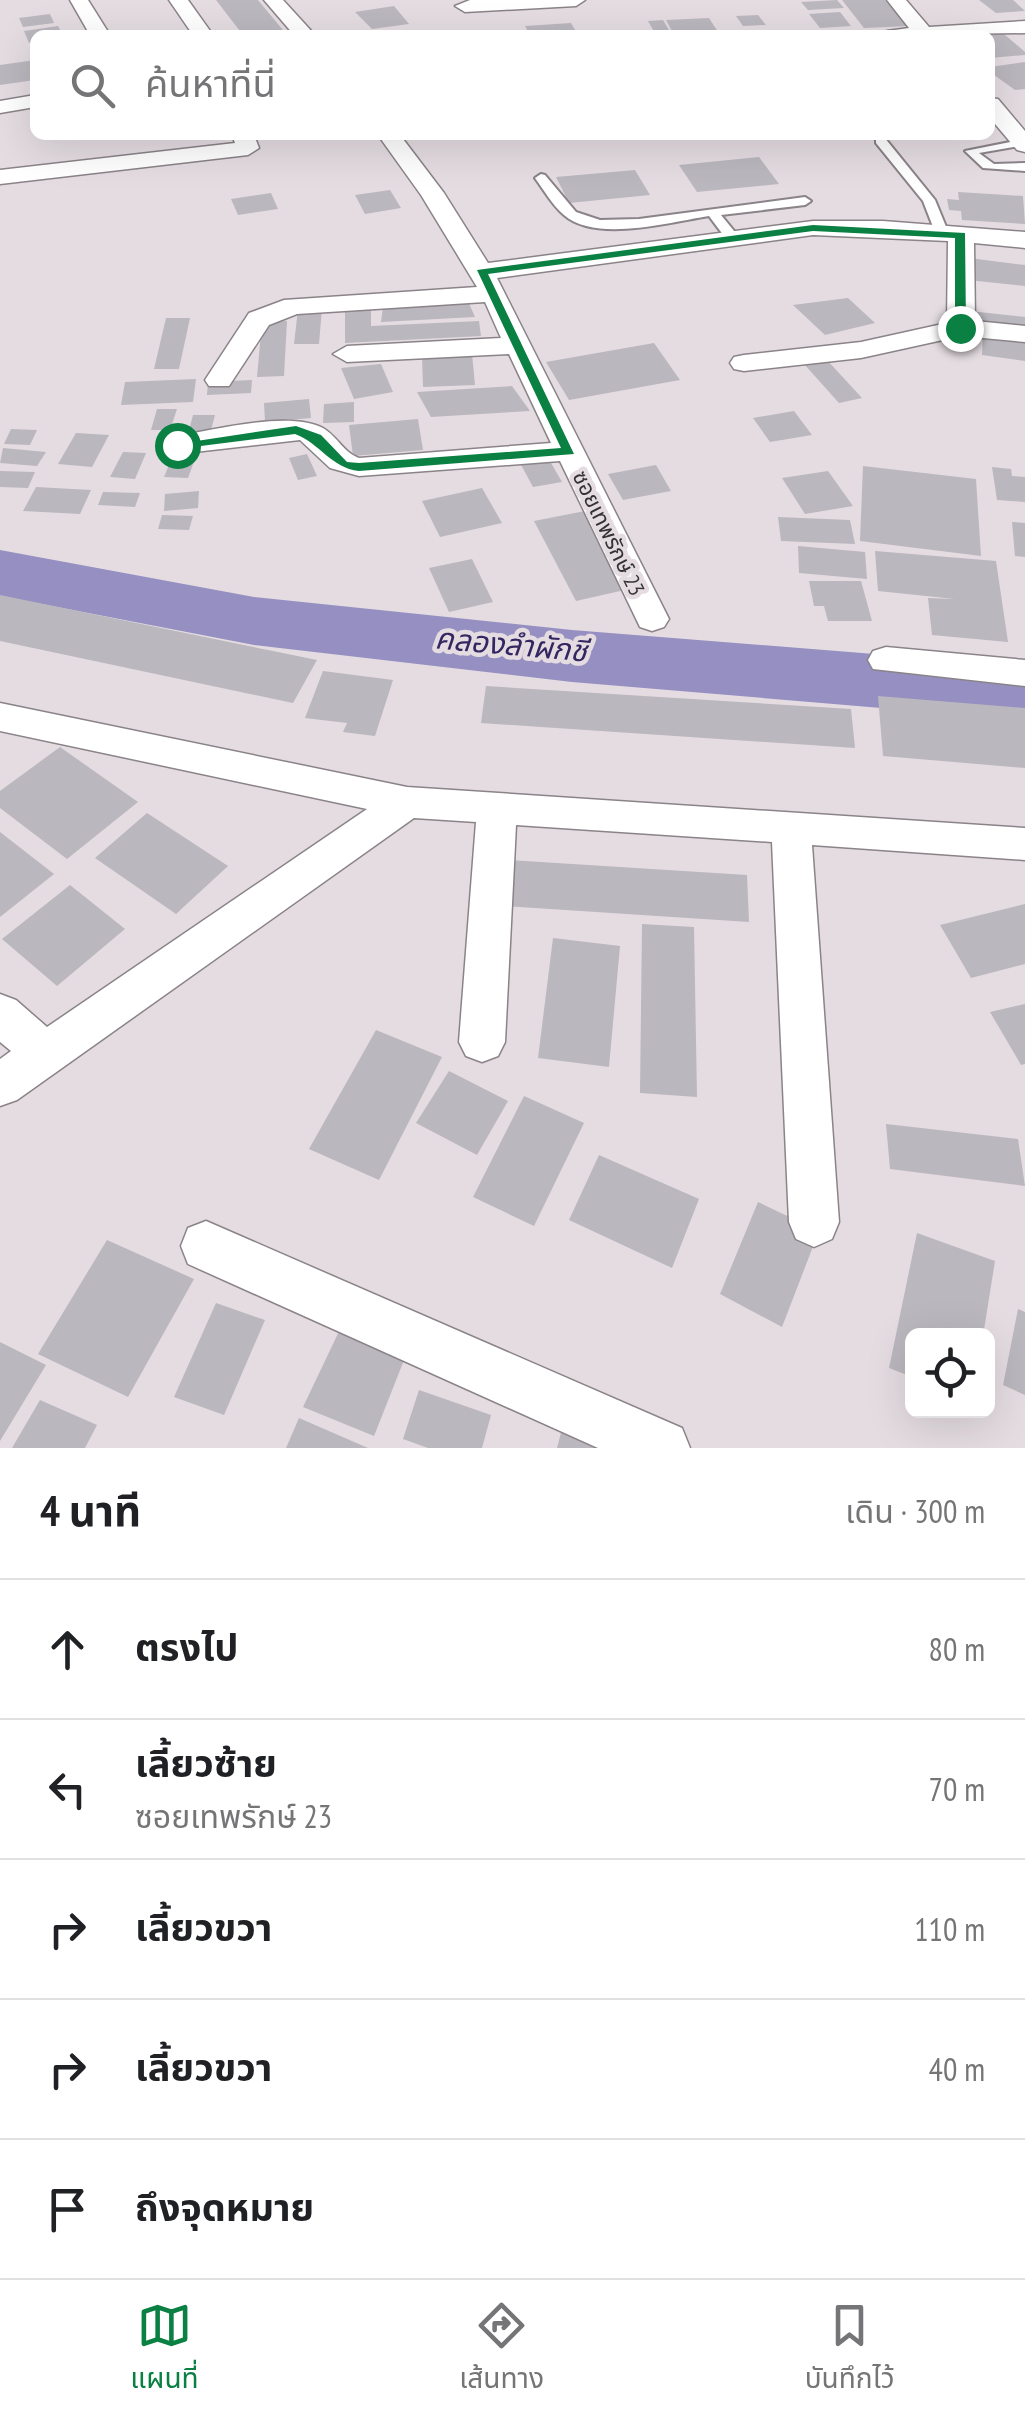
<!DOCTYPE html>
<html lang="th">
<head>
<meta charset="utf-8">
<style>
	:root { --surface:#fff; --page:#f2f2f2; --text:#202124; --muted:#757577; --line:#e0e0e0; --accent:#0b8043 }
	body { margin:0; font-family:"PT Sans Narrow","Noto Sans Thai",sans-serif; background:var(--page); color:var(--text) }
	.controls { position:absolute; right:30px; bottom:30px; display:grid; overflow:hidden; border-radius:15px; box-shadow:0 10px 40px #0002 }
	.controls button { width:90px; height:90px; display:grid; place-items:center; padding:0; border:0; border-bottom:2px solid var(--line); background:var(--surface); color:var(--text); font:50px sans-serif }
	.stop { position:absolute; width:30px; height:30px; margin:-22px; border:8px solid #0b8043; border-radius:50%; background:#fff }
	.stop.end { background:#0b8043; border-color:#fff; box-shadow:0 2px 10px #0008 }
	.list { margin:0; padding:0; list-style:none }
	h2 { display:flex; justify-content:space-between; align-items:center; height:130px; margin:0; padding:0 40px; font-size:42px }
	h2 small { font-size:32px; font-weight:400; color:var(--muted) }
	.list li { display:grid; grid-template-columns:65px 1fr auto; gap:30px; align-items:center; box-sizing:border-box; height:140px; padding:0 40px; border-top:2px solid var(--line) }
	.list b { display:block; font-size:38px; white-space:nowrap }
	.list p { margin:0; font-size:32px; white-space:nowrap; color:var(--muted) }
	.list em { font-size:32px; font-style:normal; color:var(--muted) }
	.icon { flex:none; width:55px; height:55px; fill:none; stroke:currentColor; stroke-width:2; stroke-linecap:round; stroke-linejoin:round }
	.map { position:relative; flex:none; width:1025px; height:1448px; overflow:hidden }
	.search { position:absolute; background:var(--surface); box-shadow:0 10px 40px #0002; left:30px; right:30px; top:30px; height:110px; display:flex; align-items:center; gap:25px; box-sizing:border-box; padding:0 35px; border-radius:15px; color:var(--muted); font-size:38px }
	.sheet { height:830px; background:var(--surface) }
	nav { display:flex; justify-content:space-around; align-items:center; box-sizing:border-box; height:140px; border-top:2px solid var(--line); background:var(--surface); font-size:28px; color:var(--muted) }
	nav a { display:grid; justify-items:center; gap:5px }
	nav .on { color:var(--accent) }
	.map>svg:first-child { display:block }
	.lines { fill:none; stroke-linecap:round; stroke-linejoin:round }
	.river { fill:#9590c1; fill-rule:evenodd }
	.building { fill:#bbb7be }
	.lane-casing { stroke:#8a8388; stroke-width:4 }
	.street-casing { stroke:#8a8388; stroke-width:3 }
	.lane { fill:#fff; fill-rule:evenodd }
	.street { fill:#fff; fill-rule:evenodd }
	.route { fill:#0b8043 }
	.labels { text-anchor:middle; stroke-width:9; stroke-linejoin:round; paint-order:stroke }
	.far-street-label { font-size:22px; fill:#353234; stroke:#e4dce1 }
	.water-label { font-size:30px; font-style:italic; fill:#332661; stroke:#e4dce1 }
</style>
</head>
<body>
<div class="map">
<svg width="1025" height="1448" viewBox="0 0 1025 1448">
	<rect width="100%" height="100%" fill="#e4dce1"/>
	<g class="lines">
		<!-- river -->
		<polygon class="river" points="0,550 254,597 572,630 1025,666 1025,720 572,682 254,645 0,596"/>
	</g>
	<!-- building -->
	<g class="building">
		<polygon points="216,0 258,0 287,35 243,35"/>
		<polygon points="837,0 844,8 808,10 801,2"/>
		<polygon points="842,0 885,0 908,26 864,28"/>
		<polygon points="979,0 1013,0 1025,11 996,13"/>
		<polygon points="394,6 409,24 372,29 355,12"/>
		<polygon points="840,12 851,26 820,28 809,14"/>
		<polygon points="50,14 54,23 23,27 19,18"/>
		<polygon points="758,15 766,25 743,26 736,16"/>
		<polygon points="709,18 720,35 674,35 666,20"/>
		<polygon points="663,20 672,35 656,35 648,21"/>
		<polygon points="571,23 578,35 530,35 525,26"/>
		<polygon points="58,26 63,35 35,35 35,42 29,43 24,31"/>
		<polygon points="998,29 1025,52 1025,55 990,58 990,35 966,35"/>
		<polygon points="35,60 35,80 0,85 0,65"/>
		<polygon points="1025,62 1025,89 1015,90 990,72 990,67"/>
		<polygon points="759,157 779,184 697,192 679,165"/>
		<polygon points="635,170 650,195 569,203 556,177"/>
		<polygon points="390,190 401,208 365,214 355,195"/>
		<polygon points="958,192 1023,196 1025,224 962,220 961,211 949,210 947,199 959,200"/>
		<polygon points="271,193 278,209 238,215 231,199"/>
		<polygon points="969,258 1025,265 1025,286 968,280"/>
		<polygon points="848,298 875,323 825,335 793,305"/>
		<polygon points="467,299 475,317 381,322 383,306"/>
		<polygon points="371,305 371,326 479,321 481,336 345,343 345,306"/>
		<polygon points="322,308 319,344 294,344 298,309"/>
		<polygon points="970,311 1025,317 1025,329 970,322"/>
		<polygon points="166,318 190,318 179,369 154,369"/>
		<polygon points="287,321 284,376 257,377 262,322"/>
		<polygon points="983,332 1025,337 1025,361 982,355"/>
		<polygon points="654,343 680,380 569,400 546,362"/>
		<polygon points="472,354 475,385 423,387 422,356"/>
		<polygon points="826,359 862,398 839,403 804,364"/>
		<polygon points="381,364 393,392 354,399 341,368"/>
		<polygon points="196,379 193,402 121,405 125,382"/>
		<polygon points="252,380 251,393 207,395 208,382"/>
		<polygon points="512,386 530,411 431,417 417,392"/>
		<polygon points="309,399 311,418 265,422 264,403"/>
		<polygon points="354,402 354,422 323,423 324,404"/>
		<polygon points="157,409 177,409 170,430 151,430"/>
		<polygon points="794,411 812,435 770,442 753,418"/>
		<polygon points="193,415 215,415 210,434 188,434"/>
		<polygon points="418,419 423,450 353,456 349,425"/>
		<polygon points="11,429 37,430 30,445 4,444"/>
		<polygon points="76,433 109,435 92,467 58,464"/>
		<polygon points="3,448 46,452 37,466 0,463"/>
		<polygon points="123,452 146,453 135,479 110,477"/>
		<polygon points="307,454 317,476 298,480 289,458"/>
		<polygon points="173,455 196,456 188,478 164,477"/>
		<polygon points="547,456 562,482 533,487 519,461"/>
		<polygon points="656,465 671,491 623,500 608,474"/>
		<polygon points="863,466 976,479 981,556 860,541"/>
		<polygon points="992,467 1011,469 1012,476 1025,477 1025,502 997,500"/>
		<polygon points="0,471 35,472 28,488 0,487"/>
		<polygon points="828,471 853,506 805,514 782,478"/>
		<polygon points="36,487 91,490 80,514 23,511"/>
		<polygon points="482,488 502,523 440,537 422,501"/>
		<polygon points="199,491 198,508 164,511 165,494"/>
		<polygon points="103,492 140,493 135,507 98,505"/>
		<polygon points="585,511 629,589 576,601 534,521"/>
		<polygon points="162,515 193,516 189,530 158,529"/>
		<polygon points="778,517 850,520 855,544 781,541"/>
		<polygon points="1012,522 1025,523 1025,557 1015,556"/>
		<polygon points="798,546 865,552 867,579 799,573"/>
		<polygon points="875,551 996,561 1008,642 932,635 928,598 955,599 878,591"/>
		<polygon points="472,559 493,602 449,612 429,568"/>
		<polygon points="809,581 861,581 872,621 828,621 824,606 814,606"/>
		<polygon points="0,595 268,650 317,660 293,703 0,641"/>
		<polygon points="323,671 393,680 375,736 343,732 347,723 305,718"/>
		<polygon points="486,686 851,709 855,748 481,723"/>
		<polygon points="878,696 1025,708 1025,768 883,756"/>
		<polygon points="60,747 138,802 67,859 0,808 0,791"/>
		<polygon points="147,813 228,866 176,914 95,858"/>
		<polygon points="0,832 54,874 0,917"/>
		<polygon points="509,860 747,875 749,922 504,906"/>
		<polygon points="70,885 125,929 57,986 2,939"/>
		<polygon points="1025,904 1025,964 971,978 940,925"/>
		<polygon points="642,924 694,927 697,1097 640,1093"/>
		<polygon points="553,938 620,946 609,1067 538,1058"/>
		<polygon points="1025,1004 1025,1064 1021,1065 990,1012"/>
		<polygon points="376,1030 442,1057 379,1180 309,1149"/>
		<polygon points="449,1071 508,1101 477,1155 416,1123"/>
		<polygon points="524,1096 584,1123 534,1226 473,1197"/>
		<polygon points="886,1124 1018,1139 1025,1186 890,1169"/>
		<polygon points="599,1155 699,1199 672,1268 569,1220"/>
		<polygon points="758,1202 819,1231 782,1327 720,1294"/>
		<polygon points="917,1233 995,1261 983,1336 912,1336 912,1377 889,1368"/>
		<polygon points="107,1240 194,1279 128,1397 38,1354"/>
		<polygon points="216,1303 265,1320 224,1415 174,1397"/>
		<polygon points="1018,1309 1025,1312 1025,1395 1003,1385"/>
		<polygon points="343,1323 410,1345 374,1436 303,1407"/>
		<polygon points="0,1342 46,1365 0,1441"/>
		<polygon points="419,1390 491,1415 482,1448 428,1448 403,1439"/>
		<polygon points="40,1400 97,1425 85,1448 12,1448"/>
		<polygon points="299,1418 368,1448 286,1448"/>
		<polygon points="563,1425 625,1448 557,1448"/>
	</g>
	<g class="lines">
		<!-- lane casing -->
		<g class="lane-casing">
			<g id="lane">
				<polygon points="876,137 884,137 935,200 949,234 947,237 937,237 923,201 876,143"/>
				<polygon points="1025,139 1025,145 979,153 994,164 1025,163 1025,171 983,168 965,151"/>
				<path d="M541 174 545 175 576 212 600 220 639 219 805 197 811 201 805 205 721 215 739 237 732 241 727 240 709 216C670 222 596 243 564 215 552 205 544 190 535 178Z"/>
			</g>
		</g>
		<!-- street casing -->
		<g class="street-casing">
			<g id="street">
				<polygon points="70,0 88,0 110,35 90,35"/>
				<polygon points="169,0 188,0 213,35 193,35"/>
				<polygon points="264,0 283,0 315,35 294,35"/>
				<polygon points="470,0 585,0 576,6 465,12 455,6"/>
				<polygon points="887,0 906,0 929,27 1025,21 1025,33 884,35 887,31 909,28"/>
				<polygon points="35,95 35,107 0,113 0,101"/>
				<polygon points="990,98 998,99 1025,131 1025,152 1017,150 990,118"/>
				<polygon points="232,135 254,135 259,148 248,155 0,184 0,170 235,143"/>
				<path d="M378 135H400L444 193 488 263 813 221H883L1025 232V248L974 243 975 321 1025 326V342L961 336 861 358 744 371 734 369 730 363 734 357 744 355 861 342 947 323 948 241 813 235 497 278 669 619 664 627 652 631 640 627 560 461 359 476 330 468 300 440 177 454 166 451 162 445 166 439 177 436C214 430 290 410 323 428 338 437 343 452 359 458L551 443 509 354 347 362 333 354 347 346 501 338 485 302 297 314 269 325 229 386H209L205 380 249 313 284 300 477 287 421 195Z"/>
				<polygon points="886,647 1025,660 1025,686 873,669 868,660 873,651"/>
				<polygon points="0,703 407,787 1025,828 1025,860 812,845 839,1222 832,1239 814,1247 796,1239 789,1222 772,842 516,825 505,1042 498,1056 482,1062 466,1056 459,1042 476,822 414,818 17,1100 0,1106 0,1059 11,1051 0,1042 0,994 16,1000 47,1027 367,809 0,731"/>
				<polygon points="206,1221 682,1428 690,1448 598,1448 188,1264 181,1246 188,1228"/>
			</g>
		</g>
		<!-- lane -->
		<use href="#lane" class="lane"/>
		<!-- street -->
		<use href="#street" class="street"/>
	</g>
	<!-- route -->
	<path class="route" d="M813 225 965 233 966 328 960 331 955 328V238L813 231 488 274 574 454 359 471C331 468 321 444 295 434L177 449 170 445 296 426 321 435 347 462 359 463 561 448 477 270Z"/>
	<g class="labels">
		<!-- far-street labels -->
		<g class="far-street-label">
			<text transform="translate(609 533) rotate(64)" y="8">ซอยเทพรักษ์ 23</text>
		</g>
		<!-- water labels -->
		<g class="water-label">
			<text transform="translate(511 645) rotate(5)" y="10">คลองลำผักชี</text>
		</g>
	</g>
</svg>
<div class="controls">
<button><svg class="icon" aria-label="locate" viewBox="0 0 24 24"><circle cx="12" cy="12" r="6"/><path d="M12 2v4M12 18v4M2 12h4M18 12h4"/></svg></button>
</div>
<div class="stop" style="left:177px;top:445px"></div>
<div class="stop end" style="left:960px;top:328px"></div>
<div class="search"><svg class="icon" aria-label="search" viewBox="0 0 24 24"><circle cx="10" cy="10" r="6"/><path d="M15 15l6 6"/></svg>ค้นหาที่นี่</div>
</div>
<section class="sheet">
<h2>4 นาที<small>เดิน · 300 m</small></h2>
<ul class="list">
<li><svg class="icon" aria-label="ahead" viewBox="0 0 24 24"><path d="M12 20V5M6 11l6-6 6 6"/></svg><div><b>ตรงไป</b></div><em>80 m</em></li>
<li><svg class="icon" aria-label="left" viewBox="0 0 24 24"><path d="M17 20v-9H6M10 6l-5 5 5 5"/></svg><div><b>เลี้ยวซ้าย</b><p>ซอยเทพรักษ์ 23</p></div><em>70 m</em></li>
<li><svg class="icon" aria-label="right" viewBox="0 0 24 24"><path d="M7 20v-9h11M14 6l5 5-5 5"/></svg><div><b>เลี้ยวขวา</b></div><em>110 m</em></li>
<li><svg class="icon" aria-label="right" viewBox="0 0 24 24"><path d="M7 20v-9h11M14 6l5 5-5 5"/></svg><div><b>เลี้ยวขวา</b></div><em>40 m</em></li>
<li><svg class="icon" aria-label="arrive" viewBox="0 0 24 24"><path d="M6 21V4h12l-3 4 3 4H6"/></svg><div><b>ถึงจุดหมาย</b></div></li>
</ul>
</section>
<nav>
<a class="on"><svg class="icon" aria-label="map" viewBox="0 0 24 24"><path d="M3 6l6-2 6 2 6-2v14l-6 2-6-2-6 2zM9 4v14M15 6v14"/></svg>แผนที่</a>
<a><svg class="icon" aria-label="directions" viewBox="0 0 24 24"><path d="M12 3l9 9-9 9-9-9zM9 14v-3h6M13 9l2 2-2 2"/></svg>เส้นทาง</a>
<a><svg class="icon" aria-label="saved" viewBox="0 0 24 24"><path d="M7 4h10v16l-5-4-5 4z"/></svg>บันทึกไว้</a>
</nav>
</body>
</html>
